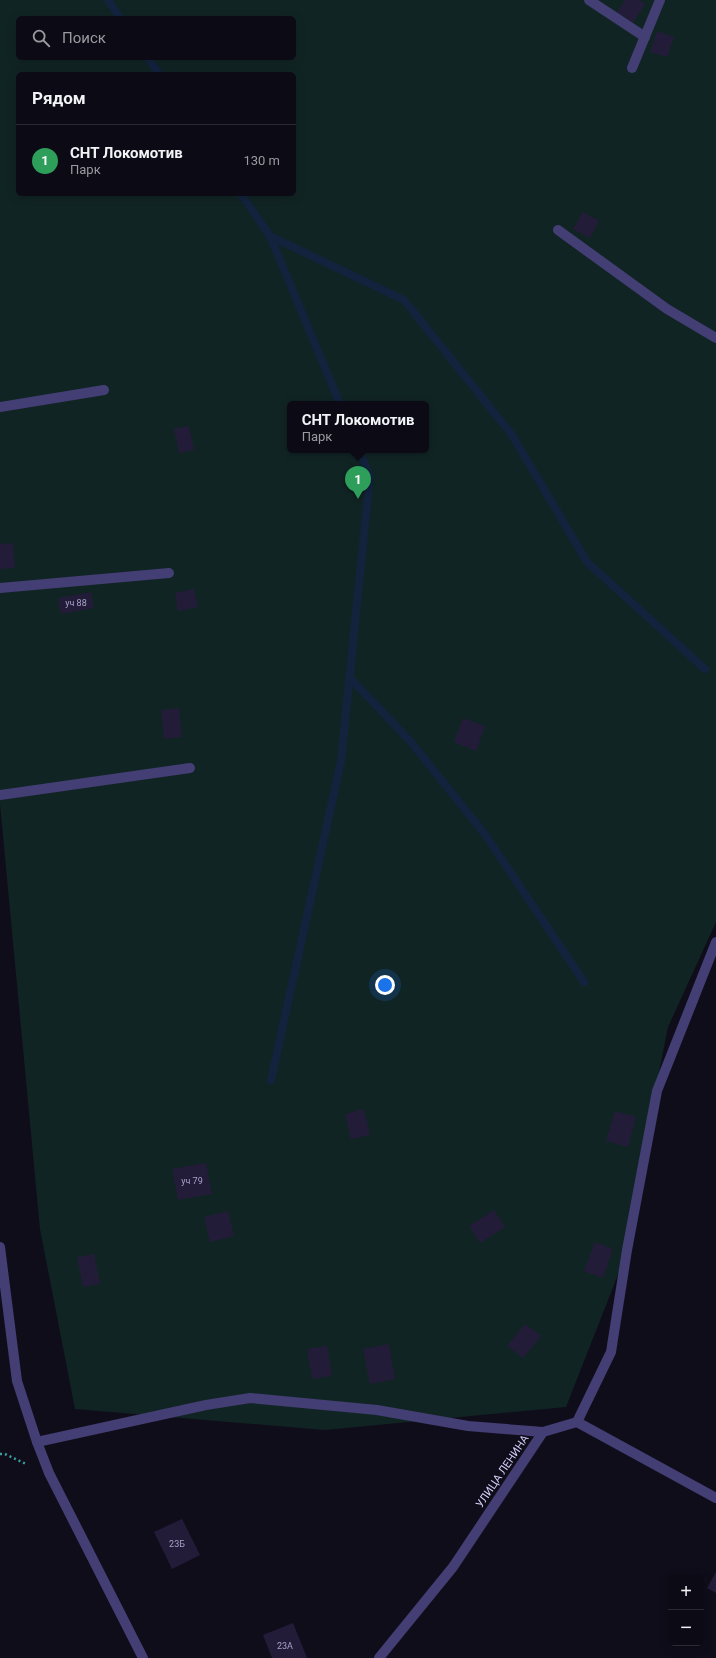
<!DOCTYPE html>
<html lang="ru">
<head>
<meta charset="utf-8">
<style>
	:root { --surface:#0c0a14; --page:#1a1822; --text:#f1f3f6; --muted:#9a9aa0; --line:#2c2b34; --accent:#1cbbd6 }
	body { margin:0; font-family:Roboto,sans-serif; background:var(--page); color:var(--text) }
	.controls { position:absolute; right:12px; bottom:12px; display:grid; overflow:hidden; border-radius:6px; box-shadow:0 2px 10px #0003 }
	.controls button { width:36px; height:36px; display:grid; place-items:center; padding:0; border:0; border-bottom:1px solid var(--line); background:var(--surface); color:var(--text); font:20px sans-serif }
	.you { position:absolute; left:385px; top:985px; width:14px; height:14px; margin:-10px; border:3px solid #fff; border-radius:50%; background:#1a73e8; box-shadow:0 0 0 6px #1a73e833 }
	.badge { display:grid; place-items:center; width:26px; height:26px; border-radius:50%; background:var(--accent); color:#fff; font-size:13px; font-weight:700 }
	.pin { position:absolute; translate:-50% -33px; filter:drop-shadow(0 1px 2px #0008) }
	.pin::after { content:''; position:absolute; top:21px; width:14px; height:12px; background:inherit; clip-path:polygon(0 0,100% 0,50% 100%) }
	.popup { position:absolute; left:287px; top:401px; width:142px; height:52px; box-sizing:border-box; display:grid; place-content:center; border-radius:6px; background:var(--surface); filter:drop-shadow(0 1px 3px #0005); font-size:13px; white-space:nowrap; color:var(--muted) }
	.popup b { font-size:15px; color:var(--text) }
	.popup::after { content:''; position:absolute; left:50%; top:100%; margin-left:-8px; border:8px solid transparent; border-top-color:var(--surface) }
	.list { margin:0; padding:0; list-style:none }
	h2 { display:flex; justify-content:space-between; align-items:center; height:52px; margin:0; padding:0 16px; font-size:17px }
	h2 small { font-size:13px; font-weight:400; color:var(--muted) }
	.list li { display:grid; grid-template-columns:26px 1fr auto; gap:12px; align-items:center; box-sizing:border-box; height:72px; padding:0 16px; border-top:1px solid var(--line) }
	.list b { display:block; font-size:15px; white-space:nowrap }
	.list p { margin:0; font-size:13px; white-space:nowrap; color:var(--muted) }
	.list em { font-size:13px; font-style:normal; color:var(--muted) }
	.icon { flex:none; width:22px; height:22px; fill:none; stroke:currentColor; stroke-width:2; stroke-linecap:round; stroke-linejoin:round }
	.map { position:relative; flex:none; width:716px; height:1658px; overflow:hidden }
	.search { position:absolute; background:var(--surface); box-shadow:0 2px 10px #0003; left:16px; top:16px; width:280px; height:44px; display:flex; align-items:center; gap:10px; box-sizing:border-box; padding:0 14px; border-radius:6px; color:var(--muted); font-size:15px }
	.panel { position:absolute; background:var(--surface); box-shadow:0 2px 10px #0003; left:16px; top:72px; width:280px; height:124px; border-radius:6px }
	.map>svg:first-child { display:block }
	.green { fill:#112424; fill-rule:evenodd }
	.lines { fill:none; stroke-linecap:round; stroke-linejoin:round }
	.stream { stroke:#13233e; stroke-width:8 }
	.building { fill:#231c39 }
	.path { stroke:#3c9f9e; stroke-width:2.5; stroke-dasharray:2 3; stroke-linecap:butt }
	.lane { stroke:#433e74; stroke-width:10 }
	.street { stroke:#433e74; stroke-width:10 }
	.labels { text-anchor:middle; stroke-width:3; stroke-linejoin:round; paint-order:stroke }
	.number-label { font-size:9px; fill:#a8a2c9 }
	.street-label { font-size:11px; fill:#d5cef9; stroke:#100d1b }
</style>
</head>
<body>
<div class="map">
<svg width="716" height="1658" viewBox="0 0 716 1658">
	<rect width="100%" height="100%" fill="#100d1b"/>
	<!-- green -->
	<path class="green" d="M0 0H716V922L668 1027 619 1272 566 1407 325 1430 75 1409 40 1229 0 804ZM18 18H294V58H18ZM18 74H294V194H18ZM290 404H426V450H290Z"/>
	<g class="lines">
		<!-- stream -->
		<g class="stream">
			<polyline points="108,0 120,18"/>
			<polyline points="148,58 159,74"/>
			<polyline points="241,194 270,236 340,404"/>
			<polyline points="270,236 404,300 512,435 587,562 705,669"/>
			<polyline points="349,677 411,742 484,833 584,982"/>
			<polyline points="271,1080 341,761 370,476 359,450"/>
		</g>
	</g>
	<!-- building -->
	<g class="building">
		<polygon points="625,0 639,0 645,4 633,23 617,12"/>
		<polygon points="657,31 674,37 667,57 650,52"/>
		<polygon points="583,212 599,221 590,238 573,229"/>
		<polygon points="189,426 194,450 179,453 174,429"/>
		<polygon points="13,543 15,568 0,569 0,544"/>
		<polygon points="194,589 198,607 178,611 175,593"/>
		<polygon points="91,592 94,608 61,614 58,598"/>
		<polygon points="179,708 182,737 164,739 161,710"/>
		<polygon points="463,718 485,726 476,751 454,742"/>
		<polygon points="364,1109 370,1135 351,1139 345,1114"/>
		<polygon points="615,1111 636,1117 628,1147 606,1141"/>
		<polygon points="206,1163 212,1194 178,1200 172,1169"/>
		<polygon points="494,1210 505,1227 480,1243 469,1226"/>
		<polygon points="228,1211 234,1236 210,1242 204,1217"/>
		<polygon points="595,1242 613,1249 603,1278 584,1271"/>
		<polygon points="94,1254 100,1284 83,1287 77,1257"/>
		<polygon points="525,1324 541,1336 523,1358 507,1346"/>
		<polygon points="389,1344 395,1379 370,1384 363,1349"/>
		<polygon points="327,1346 332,1376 312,1379 307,1349"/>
		<polygon points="182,1519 200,1555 172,1569 154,1532"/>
		<polygon points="716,1572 716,1593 707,1588"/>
		<polygon points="293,1623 307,1658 272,1658 263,1635"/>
	</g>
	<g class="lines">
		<!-- path -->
		<polyline class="path" points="0,1454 5,1454 26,1464"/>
		<!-- lane -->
		<g class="lane">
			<polyline points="589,0 645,37"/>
			<polyline points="632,68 660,0"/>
			<polyline points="558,230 667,309 716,338"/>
			<polyline points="0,407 104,390"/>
			<polyline points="0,588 169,573"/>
			<polyline points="0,795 190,768"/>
			<polyline points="0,1247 17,1381 37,1442 49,1473 143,1658"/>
			<polyline points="577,1422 611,1352 627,1250 657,1091 716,942"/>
			<polyline points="37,1442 206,1405 250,1398 377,1410 468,1426 543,1432"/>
		</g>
		<!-- street -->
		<polyline class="street" points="379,1658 453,1567 543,1432 577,1422 716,1498"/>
	</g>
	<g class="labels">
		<!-- number labels -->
		<g class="number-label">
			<text x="76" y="606">уч 88</text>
			<text x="192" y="1184">уч 79</text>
			<text x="177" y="1547">23Б</text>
			<text x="285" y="1649">23А</text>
		</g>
		<!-- street labels -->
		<g class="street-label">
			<text transform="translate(502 1471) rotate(-56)" y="4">УЛИЦА ЛЕНИНА</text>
		</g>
	</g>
</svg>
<div class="controls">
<button>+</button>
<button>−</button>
</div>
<div class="you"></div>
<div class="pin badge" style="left:358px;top:499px;background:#2e9e5b">1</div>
<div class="popup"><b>СНТ Локомотив</b>Парк</div>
<div class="search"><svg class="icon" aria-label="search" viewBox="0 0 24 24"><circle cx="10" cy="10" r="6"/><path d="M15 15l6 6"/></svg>Поиск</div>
<section class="panel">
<h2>Рядом<small></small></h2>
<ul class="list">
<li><span class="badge" style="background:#2e9e5b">1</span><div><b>СНТ Локомотив</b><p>Парк</p></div><em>130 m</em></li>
</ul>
</section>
</div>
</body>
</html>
